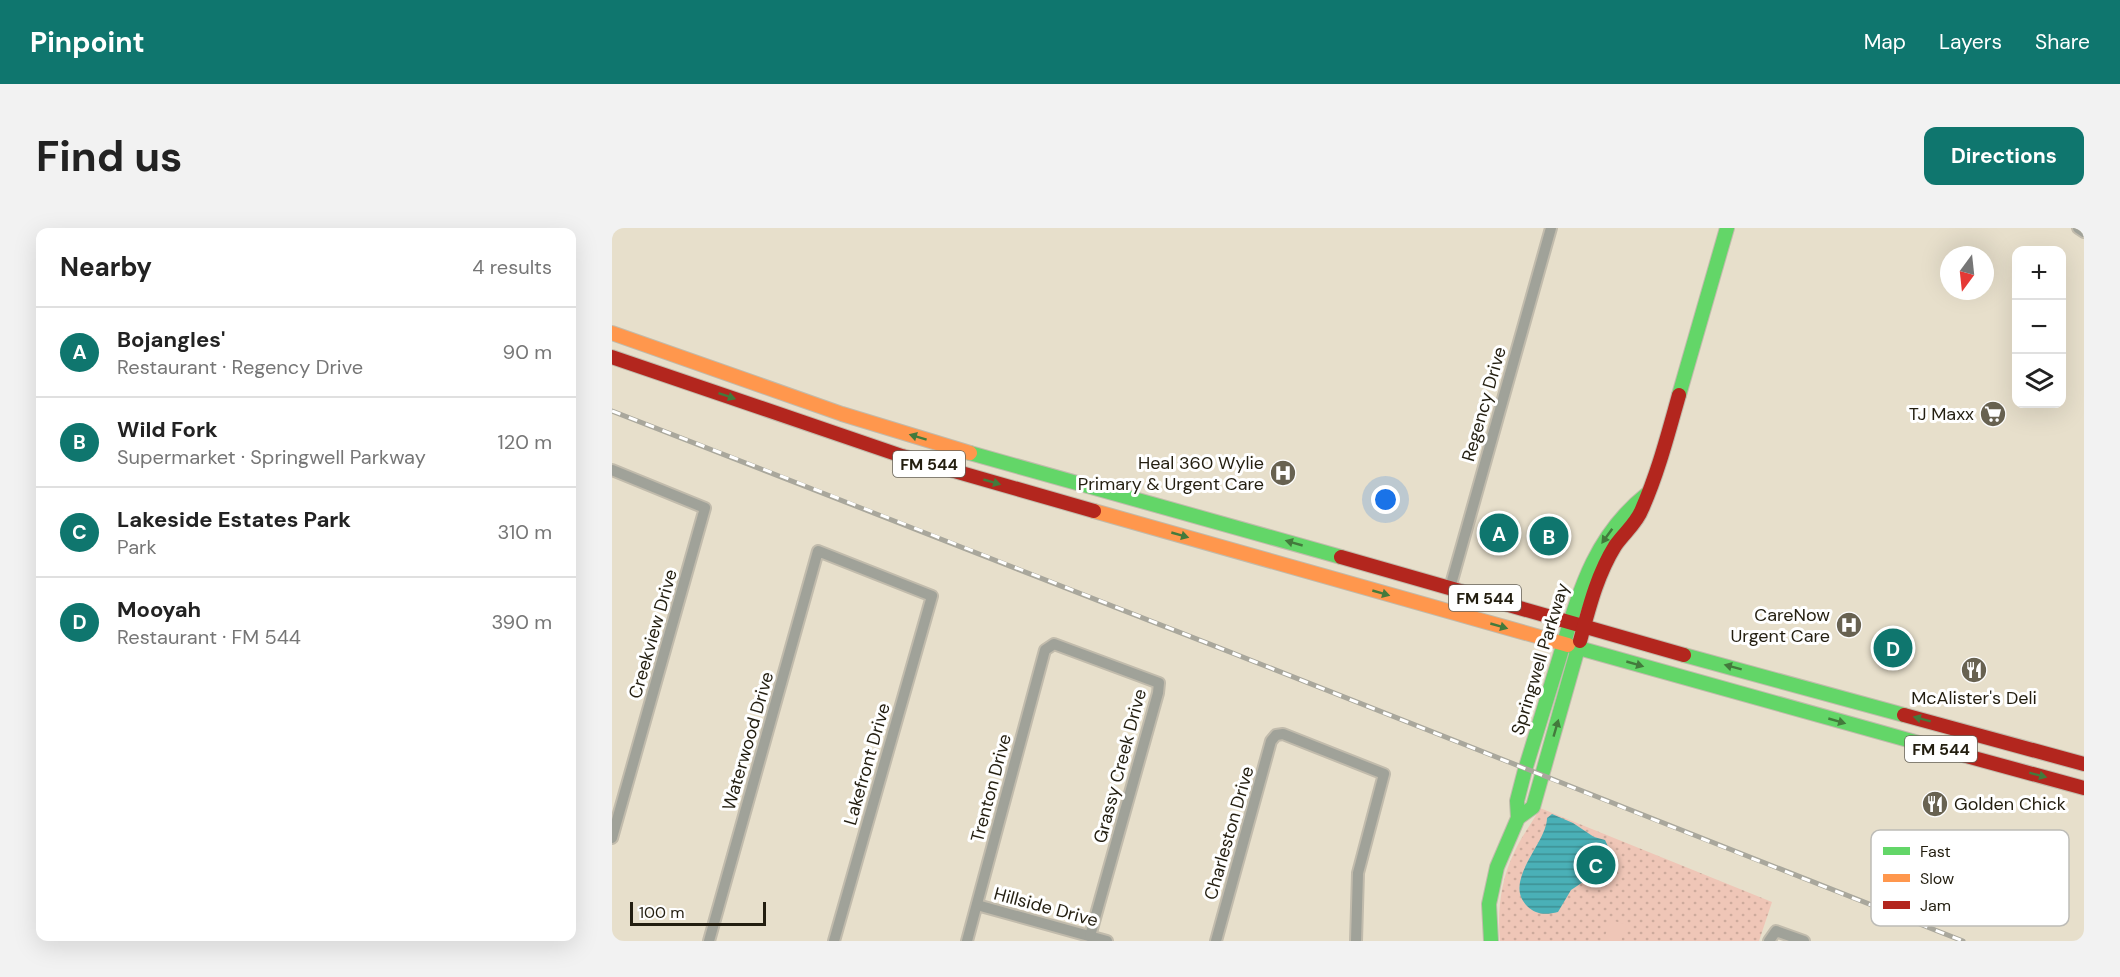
<!DOCTYPE html>
<html lang="en">
<head>
<meta charset="utf-8">
<style>
	:root { --surface:#fff; --page:#f2f2f2; --text:#222; --muted:#767676; --line:#e0e0e0; --accent:#0f766e }
	body { margin:0; font-family:"DM Sans",sans-serif; background:var(--page); color:var(--text) }
	.controls { position:absolute; right:18px; top:18px; display:grid; overflow:hidden; border-radius:12px; box-shadow:0 6px 24px #0002 }
	.controls button { width:54px; height:54px; display:grid; place-items:center; padding:0; border:0; border-bottom:2px solid var(--line); background:var(--surface); color:var(--text); font:30px sans-serif }
	.compass { position:absolute; left:1328px; top:18px; width:54px; height:54px; border-radius:50%; background:var(--surface); box-shadow:0 6px 24px #0002; rotate:195deg }
	.scale { position:absolute; left:18px; bottom:15px; width:136px; box-sizing:border-box; padding-left:6px; border:3px solid #231e10; border-top:0; font-size:16px; line-height:21px; white-space:nowrap; color:#231e10; -webkit-text-stroke:4px #fff; paint-order:stroke }
	.you { position:absolute; left:774px; top:272px; width:21px; height:21px; margin:-15px; border:4px solid #fff; border-radius:50%; background:#1a73e8; box-shadow:0 0 0 9px #1a73e833 }
	.badge { display:grid; place-items:center; width:39px; height:39px; border-radius:50%; background:var(--accent); color:#fff; font-size:20px; font-weight:700 }
	.pin { position:absolute; translate:-50% -50%; border:3px solid #fff; box-shadow:0 2px 6px #0006 }
	.list { margin:0; padding:0; list-style:none }
	h2 { display:flex; justify-content:space-between; align-items:center; height:78px; margin:0; padding:0 24px; font-size:26px }
	h2 small { font-size:20px; font-weight:400; color:var(--muted) }
	.list li { display:grid; grid-template-columns:39px 1fr auto; gap:18px; align-items:center; box-sizing:border-box; height:90px; padding:0 24px; border-top:2px solid var(--line) }
	.list b { display:block; font-size:22px; white-space:nowrap }
	.list p { margin:0; font-size:20px; white-space:nowrap; color:var(--muted) }
	.list em { font-size:20px; font-style:normal; color:var(--muted) }
	.icon { flex:none; width:33px; height:33px; fill:none; stroke:currentColor; stroke-width:2; stroke-linecap:round; stroke-linejoin:round }
	.map { position:relative; flex:none; width:1472px; height:713px; overflow:hidden; border-radius:12px }
	header { display:flex; align-items:center; gap:36px; box-sizing:border-box; height:84px; padding:0 30px; background:var(--accent); color:#fff }
	header strong { font-size:28px }
	nav { display:flex; gap:33px; margin-inline-start:auto; font-size:21px }
	.intro { display:flex; align-items:center; justify-content:space-between; box-sizing:border-box; height:144px; padding:0 36px }
	h1 { margin:0; font-size:42px }
	.button { padding:15px 27px; border-radius:12px; background:var(--accent); color:#fff; font-size:21px; font-weight:700 }
	main { display:flex; gap:36px; padding:0 36px }
	aside { flex:1; background:var(--surface); border-radius:12px; box-shadow:0 6px 24px #0002 }
	.map>svg:first-child { display:block }
	.park { fill:url(#park-dots) }
	.pitch { fill:#efc6b7 }
	.water { fill:url(#water-rules) }
	.lines { fill:none; stroke-linecap:round; stroke-linejoin:round }
	.street-casing { stroke:#c1bbac; stroke-width:14 }
	.fast-casing { stroke:#c1bbac; stroke-width:16 }
	.slow-casing { stroke:#c1bbac; stroke-width:16 }
	.jam-casing { stroke:#c1bbac; stroke-width:16 }
	.street { stroke:#a0a299; stroke-width:10 }
	.fast { stroke:#63d668; stroke-width:14 }
	.slow { stroke:#ff974d; stroke-width:14 }
	.jam { stroke:#b3261e; stroke-width:14 }
	.rail-casing { stroke:#a9a79c; stroke-width:5 }
	.rail { stroke:#fff; stroke-width:3; stroke-dasharray:9; stroke-linecap:butt }
	.oneway { fill:#437a3c }
	.labels { text-anchor:middle; stroke-width:6; stroke-linejoin:round; paint-order:stroke }
	.shield { fill:#fff; stroke:#656258; stroke-width:1.5 }
	.shield-label { font-size:16px; font-weight:bold; fill:#231e10 }
	.street-label { font-size:18px; fill:#231e10; stroke:#fff }
	.poi-label { font-size:18px; fill:#231e10; stroke:#fff; text-anchor:end }
	.key { fill:#fff; stroke:#bdbcb7; stroke-width:1.5 }
	.key-label { font-size:16px; fill:#231e10 }
</style>
</head>
<body>
<header>
<strong>Pinpoint</strong>
<nav><a>Map</a><a>Layers</a><a>Share</a></nav>
</header>
<div class="intro"><h1>Find us</h1><a class="button">Directions</a></div>
<main>
<aside>
<h2>Nearby<small>4 results</small></h2>
<ul class="list">
<li><span class="badge">A</span><div><b>Bojangles'</b><p>Restaurant · Regency Drive</p></div><em>90 m</em></li>
<li><span class="badge">B</span><div><b>Wild Fork</b><p>Supermarket · Springwell Parkway</p></div><em>120 m</em></li>
<li><span class="badge">C</span><div><b>Lakeside Estates Park</b><p>Park</p></div><em>310 m</em></li>
<li><span class="badge">D</span><div><b>Mooyah</b><p>Restaurant · FM 544</p></div><em>390 m</em></li>
</ul>
</aside>
<div class="map">
<svg width="1472" height="713" viewBox="0 0 1472 713">
	<defs>
		<pattern id="park-dots" width="8" height="8" patternUnits="userSpaceOnUse" patternTransform="scale(1.5)"><rect width="8" height="8" fill="#efc6b7"/><path d="M2 2h.1M6 6h.1" fill="none" stroke="#cdaa9c" stroke-width="1.8" stroke-linecap="round"/></pattern>
		<pattern id="water-rules" width="6" height="5" patternUnits="userSpaceOnUse" patternTransform="scale(1.5)"><rect width="6" height="5" fill="#4ab0b7"/><path d="M0 2.5h6" fill="none" stroke="#3d8f93"/></pattern>
	</defs>
	<rect width="100%" height="100%" fill="#e7dfcb"/>
	<!-- park -->
	<path class="park" d="M928 580 1160 674 1147 713H888C885 684 889 651 902 625 909 609 920 595 928 580Z"/>
	<!-- pitch -->
	<polygon class="pitch" points="999,692 1015,697 1009,713 991,713"/>
	<!-- water -->
	<path class="water" d="M940 586 961 595 982 609 993 612 999 625V632L995 640 984 650 971 654 959 662 946 684C934 687 924 687 915 678 890 653 935 615 935 590Z"/>
	<g class="lines">
		<!-- street casing -->
		<g class="street-casing">
			<g id="street">
				<polyline points="1466,0 1472,4"/>
				<polyline points="0,242 93,280 0,610"/>
				<polyline points="838,360 939,0"/>
				<polyline points="365,677 495,713"/>
				<polyline points="97,713 206,323 320,368 222,713"/>
				<polyline points="355,713 433,422 442,416 547,455 546,465 478,708"/>
				<polyline points="604,713 659,513 664,507 671,506 772,546 746,645 744,713"/>
				<polyline points="1157,713 1164,703 1192,713"/>
			</g>
		</g>
		<!-- fast casing -->
		<g class="fast-casing">
			<g id="fast">
				<polyline points="1067,167 1115,0"/>
				<polyline points="358,225 729,329"/>
				<polyline points="956,417 1314,517"/>
				<polyline points="1072,427 1292,487"/>
				<path d="M906 590 905 573 913 542C925 504 936 466 948 428 967 365 981 309 1035 266"/>
				<polyline points="879,713 877,676 885,639 906,590 921,579 968,413"/>
			</g>
		</g>
		<!-- slow casing -->
		<g class="slow-casing">
			<g id="slow">
				<polyline points="0,105 230,186 358,225"/>
				<polyline points="482,283 956,417"/>
			</g>
		</g>
		<!-- jam casing -->
		<g class="jam-casing">
			<g id="jam">
				<polyline points="0,129 290,228 482,283"/>
				<polyline points="729,329 1072,427"/>
				<path d="M968 413C977 380 985 347 1003 318 1011 306 1025 295 1030 281 1046 245 1056 206 1067 167"/>
				<polyline points="1292,487 1472,536"/>
				<polyline points="1314,517 1472,560"/>
			</g>
		</g>
		<!-- street -->
		<use href="#street" class="street"/>
		<!-- fast -->
		<use href="#fast" class="fast"/>
		<!-- slow -->
		<use href="#slow" class="slow"/>
		<!-- jam -->
		<use href="#jam" class="jam"/>
		<!-- rail casing -->
		<g class="rail-casing">
			<path id="rail" d="M0 183C452 356 900 537 1351 713"/>
		</g>
		<!-- rail -->
		<use href="#rail" class="rail"/>
	</g>
	<!-- one-way arrows -->
	<defs><path id="oneway-solid" d="M-6-.8H1V-3.2L6.5 0L1 3.2V.8H-6Z" transform="scale(1.5)"/></defs>
	<g class="oneway">
		<use href="#oneway-solid" transform="translate(115 168) rotate(19)"/>
		<use href="#oneway-solid" transform="translate(306 209) rotate(-163)"/>
		<use href="#oneway-solid" transform="translate(380 254) rotate(16)"/>
		<use href="#oneway-solid" transform="translate(568 307) rotate(16)"/>
		<use href="#oneway-solid" transform="translate(995 308) rotate(126)"/>
		<use href="#oneway-solid" transform="translate(682 315) rotate(-164)"/>
		<use href="#oneway-solid" transform="translate(769 365) rotate(16)"/>
		<use href="#oneway-solid" transform="translate(887 398) rotate(16)"/>
		<use href="#oneway-solid" transform="translate(1023 436) rotate(16)"/>
		<use href="#oneway-solid" transform="translate(1121 439) rotate(-165)"/>
		<use href="#oneway-solid" transform="translate(1310 491) rotate(-165)"/>
		<use href="#oneway-solid" transform="translate(1225 493) rotate(16)"/>
		<use href="#oneway-solid" transform="translate(944 500) rotate(-74)"/>
		<use href="#oneway-solid" transform="translate(1426 547) rotate(15)"/>
	</g>
	<!-- icons -->
	<defs>
		<g id="supermarket-disc" transform="scale(1.35)"><circle r="9.5" fill="#686251" stroke="#fff"/><path d="M-6-5.5h2.5l.6 2H6L4.5 2H-2.5L-4.4-4H-6ZM-1.5 3.2a1.3 1.3 0 1 0 .1 0ZM3 3.2a1.3 1.3 0 1 0 .1 0Z" fill="#fff"/></g>
		<g id="hospital-disc" transform="scale(1.35)"><circle r="9.5" fill="#686251" stroke="#fff"/><path d="M-5-5h3v3.5h4V-5h3V5h-3V1.5h-4V5h-3Z" fill="#fff"/></g>
		<g id="restaurant-disc" transform="scale(1.35)"><circle r="9.5" fill="#686251" stroke="#fff"/><path d="M-5-6h1v4h1v-4h1v4h1v-4h1v5L-1.5 .5V6h-2V.5L-5-1ZM5-6V6H3V1.5H1.5Q1.5-4 5-6Z" fill="#fff"/></g>
	</defs>
	<g fill-rule="evenodd">
		<use href="#supermarket-disc" x="1381" y="186"/>
		<use href="#hospital-disc" x="671" y="245"/>
		<use href="#hospital-disc" x="1237" y="397"/>
		<use href="#restaurant-disc" x="1362" y="442"/>
		<use href="#restaurant-disc" x="1323" y="576"/>
	</g>
	<g class="labels">
		<!-- shield labels -->
		<g class="shield">
			<rect x="281" y="223" width="72" height="26" rx="4.5"/>
			<rect x="837" y="357" width="72" height="26" rx="4.5"/>
			<rect x="1293" y="508" width="72" height="26" rx="4.5"/>
		</g>
		<g class="shield-label">
			<text x="317" y="242">FM 544</text>
			<text x="873" y="376">FM 544</text>
			<text x="1329" y="527">FM 544</text>
		</g>
		<!-- street labels -->
		<g class="street-label">
			<text transform="translate(872 176) rotate(-74)" y="6">Regency Drive</text>
			<text transform="translate(41 406) rotate(-74)" y="6">Creekview Drive</text>
			<text transform="translate(928 431) rotate(-73)" y="6">Springwell Parkway</text>
			<text transform="translate(136 513) rotate(-74)" y="6">Waterwood Drive</text>
			<text transform="translate(255 536) rotate(-74)" y="6">Lakefront Drive</text>
			<text transform="translate(508 538) rotate(-75)" y="6">Grassy Creek Drive</text>
			<text transform="translate(379 560) rotate(-75)" y="6">Trenton Drive</text>
			<text transform="translate(617 605) rotate(-74)" y="6">Charleston Drive</text>
			<text transform="translate(434 679) rotate(15)" y="6">Hillside Drive</text>
		</g>
		<!-- poi labels -->
		<g class="poi-label">
			<text x="1362" y="192">TJ Maxx</text>
			<text x="652" y="241">Heal 360 Wylie<tspan x="652" dy="21">Primary &amp; Urgent Care</tspan></text>
			<text x="1218" y="393">CareNow<tspan x="1218" dy="21">Urgent Care</tspan></text>
			<text x="1362" y="476" text-anchor="middle">McAlister's Deli</text>
			<text x="1342" y="582" text-anchor="start">Golden Chick</text>
		</g>
	</g>
	<!-- legend -->
	<rect x="1259" y="602" width="198" height="96" rx="9" class="key"/>
	<rect x="1271" y="619" width="27" height="8" fill="#63d668"/>
	<rect x="1271" y="646" width="27" height="8" fill="#ff974d"/>
	<rect x="1271" y="673" width="27" height="8" fill="#b3261e"/>
	<g class="key-label">
		<text x="1308" y="629">Fast</text>
		<text x="1308" y="656">Slow</text>
		<text x="1308" y="683">Jam</text>
	</g>
</svg>
<div class="controls">
<button>+</button>
<button>−</button>
<button><svg class="icon" aria-label="layers" viewBox="0 0 24 24"><path d="M12 4l9 5-9 5-9-5zM3 14l9 5 9-5"/></svg></button>
</div>
<svg class="compass" viewBox="-18 -18 36 36"><path d="M0-13l5 13h-10z" fill="#e53935"/><path d="M0 13l5-13h-10z" fill="#767676"/></svg>
<div class="scale">100 m</div>
<div class="you"></div>
<div class="pin badge" style="left:887px;top:305px">A</div>
<div class="pin badge" style="left:937px;top:308px">B</div>
<div class="pin badge" style="left:984px;top:637px">C</div>
<div class="pin badge" style="left:1281px;top:420px">D</div>
</div>
</main>
</body>
</html>
